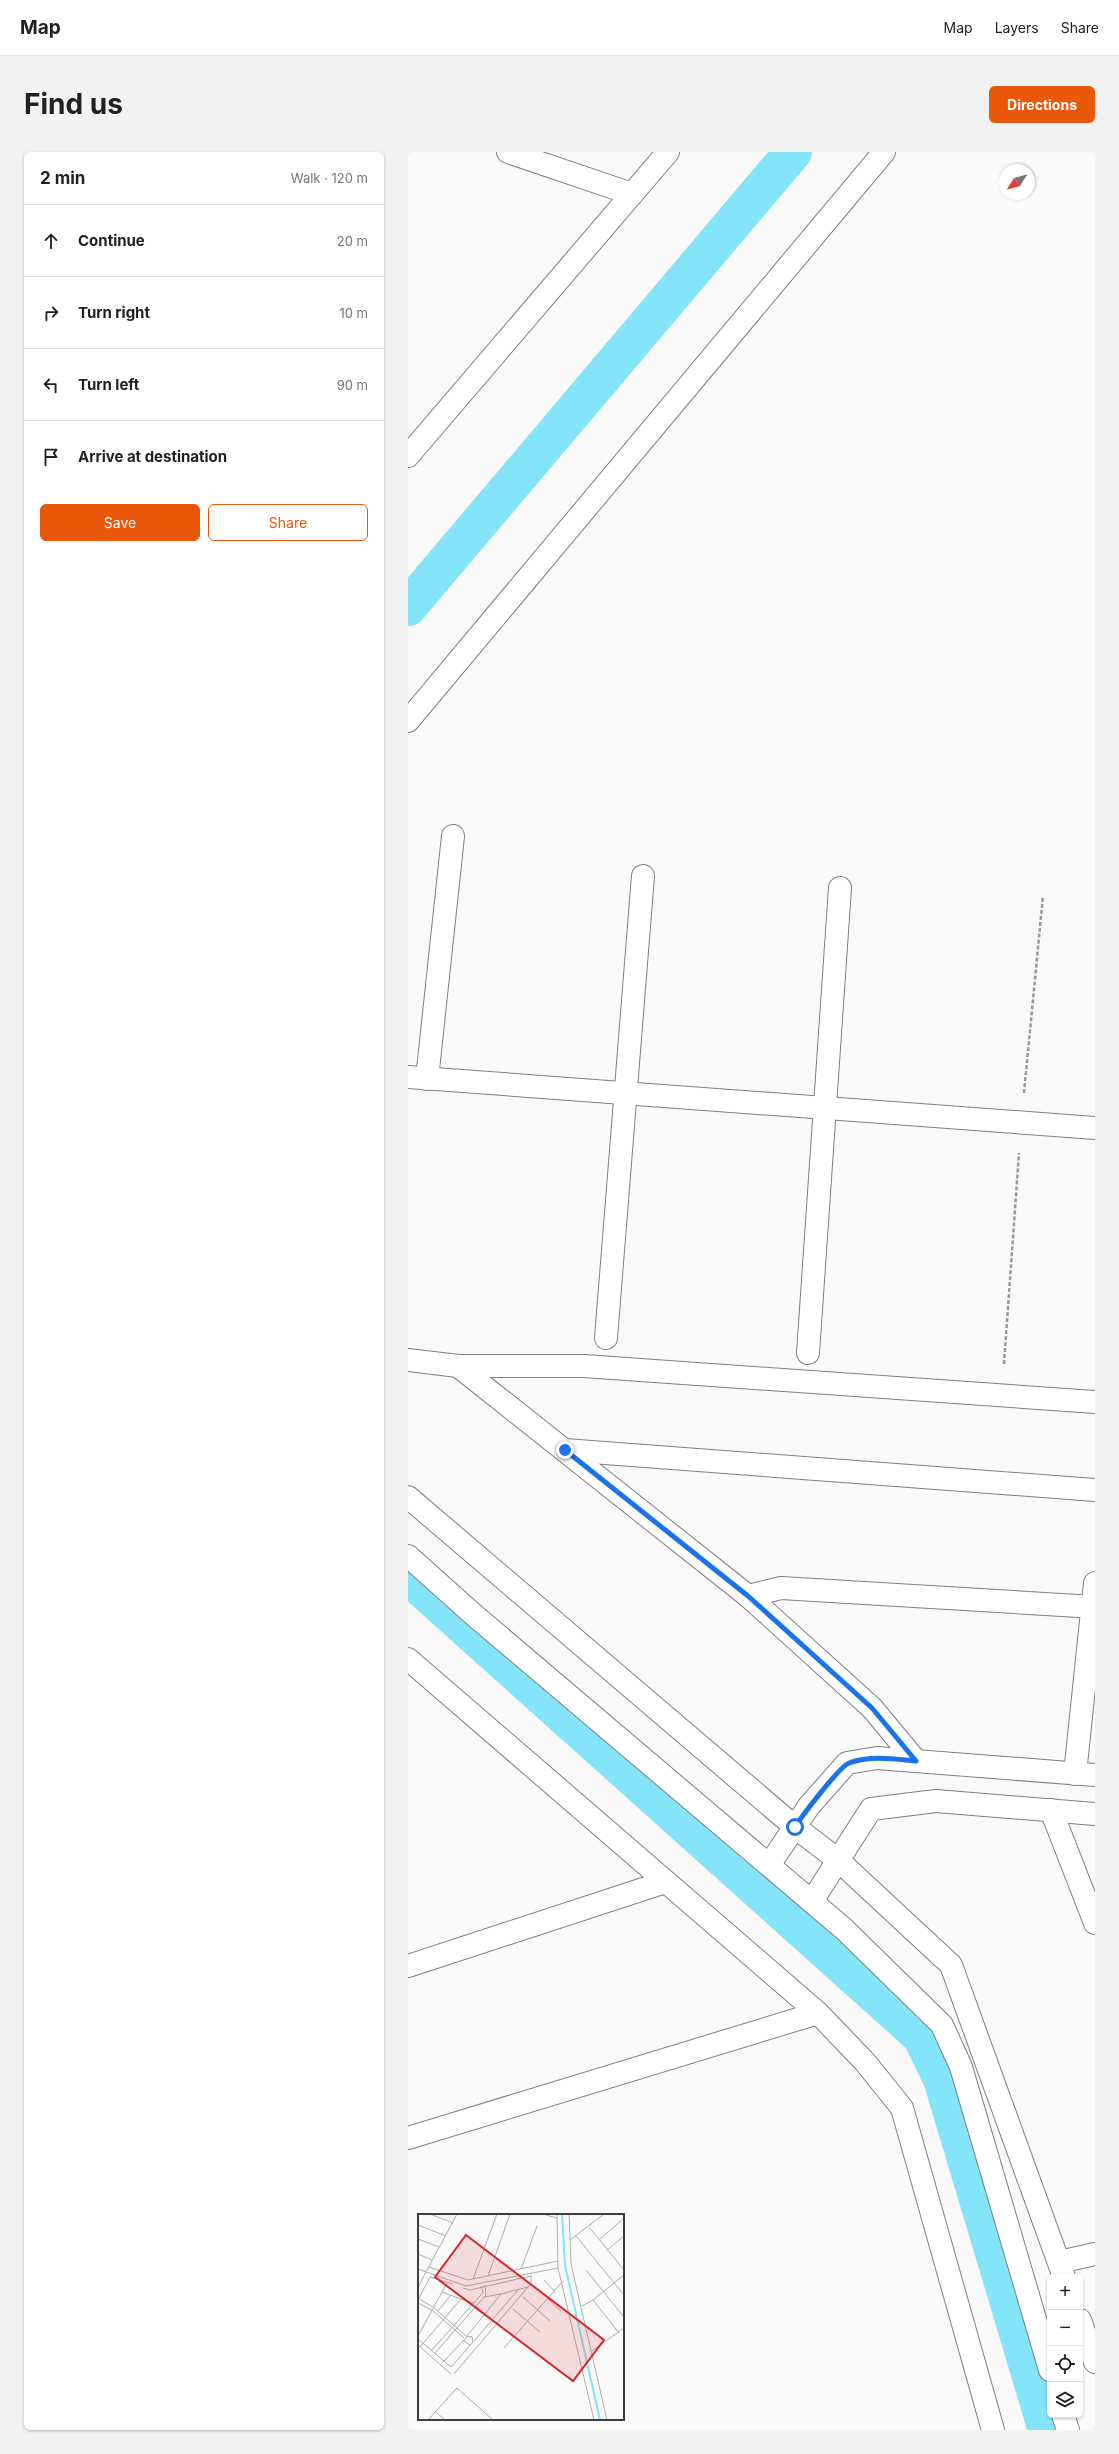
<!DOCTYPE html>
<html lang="en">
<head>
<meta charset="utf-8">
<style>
	:root { --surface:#fff; --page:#f2f2f2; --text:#202124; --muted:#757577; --line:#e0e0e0; --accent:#ea580c }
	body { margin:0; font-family:Inter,sans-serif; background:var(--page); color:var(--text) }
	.controls { position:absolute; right:12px; bottom:12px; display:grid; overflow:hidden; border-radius:6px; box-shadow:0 1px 3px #0004 }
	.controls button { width:36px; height:36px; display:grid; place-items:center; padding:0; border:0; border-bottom:1px solid var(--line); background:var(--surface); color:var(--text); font:20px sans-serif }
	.compass { position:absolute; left:591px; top:12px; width:36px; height:36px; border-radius:50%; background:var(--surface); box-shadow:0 1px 3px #0004; rotate:233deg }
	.stop { position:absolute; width:12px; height:12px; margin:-9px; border:3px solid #1a73e8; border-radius:50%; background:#fff }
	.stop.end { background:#1a73e8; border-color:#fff; box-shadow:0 1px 4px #0008 }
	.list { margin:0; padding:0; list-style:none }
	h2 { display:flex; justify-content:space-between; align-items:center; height:52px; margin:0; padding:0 16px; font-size:17px }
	h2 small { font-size:13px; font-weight:400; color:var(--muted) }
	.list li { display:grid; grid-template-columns:26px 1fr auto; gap:12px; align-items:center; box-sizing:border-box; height:72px; padding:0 16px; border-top:1px solid var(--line) }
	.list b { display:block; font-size:15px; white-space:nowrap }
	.list em { font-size:13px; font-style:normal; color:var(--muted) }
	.actions { display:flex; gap:8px; padding:12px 16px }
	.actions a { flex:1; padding:9px 0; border:1px solid var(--accent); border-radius:6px; text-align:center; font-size:14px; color:var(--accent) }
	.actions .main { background:var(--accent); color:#fff }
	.icon { flex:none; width:22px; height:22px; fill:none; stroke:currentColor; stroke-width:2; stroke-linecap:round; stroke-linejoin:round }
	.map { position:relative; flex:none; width:687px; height:2278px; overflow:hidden; border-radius:6px }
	header { display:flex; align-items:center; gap:24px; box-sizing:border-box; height:56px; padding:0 20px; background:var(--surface); border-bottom:1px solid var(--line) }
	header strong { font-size:19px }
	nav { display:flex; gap:22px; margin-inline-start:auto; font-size:14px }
	.intro { display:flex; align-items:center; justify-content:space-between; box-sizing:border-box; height:96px; padding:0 24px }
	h1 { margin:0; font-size:28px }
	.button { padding:10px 18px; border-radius:6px; background:var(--accent); color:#fff; font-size:14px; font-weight:700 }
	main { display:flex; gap:24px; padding:0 24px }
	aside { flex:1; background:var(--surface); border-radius:6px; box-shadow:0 1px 3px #0004 }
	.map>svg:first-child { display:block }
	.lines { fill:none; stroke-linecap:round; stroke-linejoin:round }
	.canal { stroke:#84e4f9; stroke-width:38 }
	.minor-casing { stroke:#7e7f80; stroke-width:24 }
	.path { stroke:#999; stroke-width:2.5; stroke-dasharray:4 2; stroke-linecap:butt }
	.minor { stroke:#fff; stroke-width:22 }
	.route { stroke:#1a73e8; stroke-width:5 }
	.inset-river { fill:none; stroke:#84e4f9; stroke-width:2 }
	.inset-road { fill:none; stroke:#aeaeae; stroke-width:1 }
	.view { fill:#d62828; fill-opacity:0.15; stroke:#d62828; stroke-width:2 }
	.inset-edge { fill:none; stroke:#3d3d3d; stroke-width:2 }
</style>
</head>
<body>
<header>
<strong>Map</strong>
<nav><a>Map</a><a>Layers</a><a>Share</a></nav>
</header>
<div class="intro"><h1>Find us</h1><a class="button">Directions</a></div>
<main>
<aside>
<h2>2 min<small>Walk · 120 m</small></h2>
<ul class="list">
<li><svg class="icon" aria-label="ahead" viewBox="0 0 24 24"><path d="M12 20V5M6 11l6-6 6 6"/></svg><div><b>Continue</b></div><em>20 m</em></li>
<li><svg class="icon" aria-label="right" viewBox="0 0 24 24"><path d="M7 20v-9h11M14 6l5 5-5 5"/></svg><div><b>Turn right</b></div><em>10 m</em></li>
<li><svg class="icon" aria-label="left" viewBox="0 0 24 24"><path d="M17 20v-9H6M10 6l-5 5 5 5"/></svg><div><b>Turn left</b></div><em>90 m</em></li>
<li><svg class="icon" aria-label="arrive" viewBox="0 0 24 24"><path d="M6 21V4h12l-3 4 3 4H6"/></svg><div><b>Arrive at destination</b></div></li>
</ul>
<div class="actions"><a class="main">Save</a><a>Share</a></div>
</aside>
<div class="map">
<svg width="687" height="2278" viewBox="0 0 687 2278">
	<rect width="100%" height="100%" fill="#f9f9fa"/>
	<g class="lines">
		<!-- canal -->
		<g class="canal">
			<polyline points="0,455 385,0"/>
			<polyline points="0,1424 513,1884 534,1927 639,2278"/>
		</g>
		<!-- minor casing -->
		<g class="minor-casing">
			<g id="minor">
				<polyline points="100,0 224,42"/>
				<polyline points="0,304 260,0"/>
				<polyline points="0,569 476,0"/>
				<polyline points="0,925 687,976"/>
				<polyline points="19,927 45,684"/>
				<polyline points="198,1186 235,724"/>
				<polyline points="400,1201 432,736"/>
				<polyline points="0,1208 50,1214"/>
				<polyline points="157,1298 687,1338"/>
				<polyline points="0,1345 387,1675 430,1708 543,1813 656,2125"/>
				<polyline points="0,1404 66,1463 436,1777 534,1873 553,1915 642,2218"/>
				<polyline points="340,1444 50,1214 176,1214 687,1250"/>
				<polyline points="0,1507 410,1861 457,1910 494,1956 585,2278"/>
				<polyline points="508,1609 464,1556 340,1444 373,1436 687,1455"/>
				<polyline points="667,1622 687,1431"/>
				<polyline points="643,1658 687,1771"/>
				<polyline points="361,1713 401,1654 439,1611 469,1606 687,1623"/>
				<polyline points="404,1749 463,1657 528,1649 687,1662"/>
				<polyline points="0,1814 257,1730"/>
				<polyline points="0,1986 410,1861"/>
				<polyline points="651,2110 687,2102"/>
				<polyline points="672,2168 687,2210"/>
				<polyline points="655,2263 660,2278"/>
			</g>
		</g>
		<!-- path -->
		<g class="path">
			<polyline points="616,941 635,744"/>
			<polyline points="596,1212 611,1001"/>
		</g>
		<!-- minor -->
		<use href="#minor" class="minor"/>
	</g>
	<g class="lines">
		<!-- route -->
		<path class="route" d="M157 1298 340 1444 464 1556 508 1609C487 1607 462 1603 441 1611 431 1615 394 1664 387 1675"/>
	</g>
	<!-- overview -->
	<g transform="translate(10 2062)">
		<rect width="206" height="206" fill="#f9f9fa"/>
		<path class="inset-river" d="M144 0 147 51 182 206"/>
		<path class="inset-road" d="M12 0 35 9M125 0 139 4M139 0 140 54 176 206M151 0 153 50 189 206M0 11 28 22M171 13 206 56M158 22 206 81M0 25 21 33M152 26 186 0M181 26 206 4M189 36 206 22M0 40 14 46M11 53 50 66 140 47M0 55 48 72 140 54M103 55 119 12M168 56 206 103M70 62 92 0M55 65 79 0M126 66 136 77M0 73 39 0M110 73 113 70V61M45 74 52 76 113 62M105 83 132 107M129 84 143 97M1 85 15 93 48 122M43 85 56 89M0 86 12 63 35 70M175 86 201 119M0 89 14 96 46 124M58 92 75 108M164 92 175 86 206 61M95 95 122 118M20 97 33 81M0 122 29 69M49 122 83 80 66 83M0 125 33 153 55 128 54 123 49 122 46 127 52 131M56 127 100 76M0 131 33 160M2 133 43 85 24 78M86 134 145 67M14 136 62 82 65 78 63 72M174 137 206 114M17 139 68 81 67 71M24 149 46 126M36 160 110 73 83 80M17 197 27 206M10 206 39 174 75 206"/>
		<path class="view" d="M48 21 186 126 155 167 17 63Z"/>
		<rect width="206" height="206" class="inset-edge"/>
	</g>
</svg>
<div class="controls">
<button>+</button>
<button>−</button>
<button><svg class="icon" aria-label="locate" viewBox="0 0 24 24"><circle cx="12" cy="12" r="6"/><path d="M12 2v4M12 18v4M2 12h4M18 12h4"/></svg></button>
<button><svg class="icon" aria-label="layers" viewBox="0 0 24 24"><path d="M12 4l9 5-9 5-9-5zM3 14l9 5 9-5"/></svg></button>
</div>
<svg class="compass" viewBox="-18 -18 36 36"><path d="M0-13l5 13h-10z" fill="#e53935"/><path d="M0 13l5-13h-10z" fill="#757577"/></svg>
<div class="stop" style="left:387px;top:1675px"></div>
<div class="stop end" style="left:157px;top:1298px"></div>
</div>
</main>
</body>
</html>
